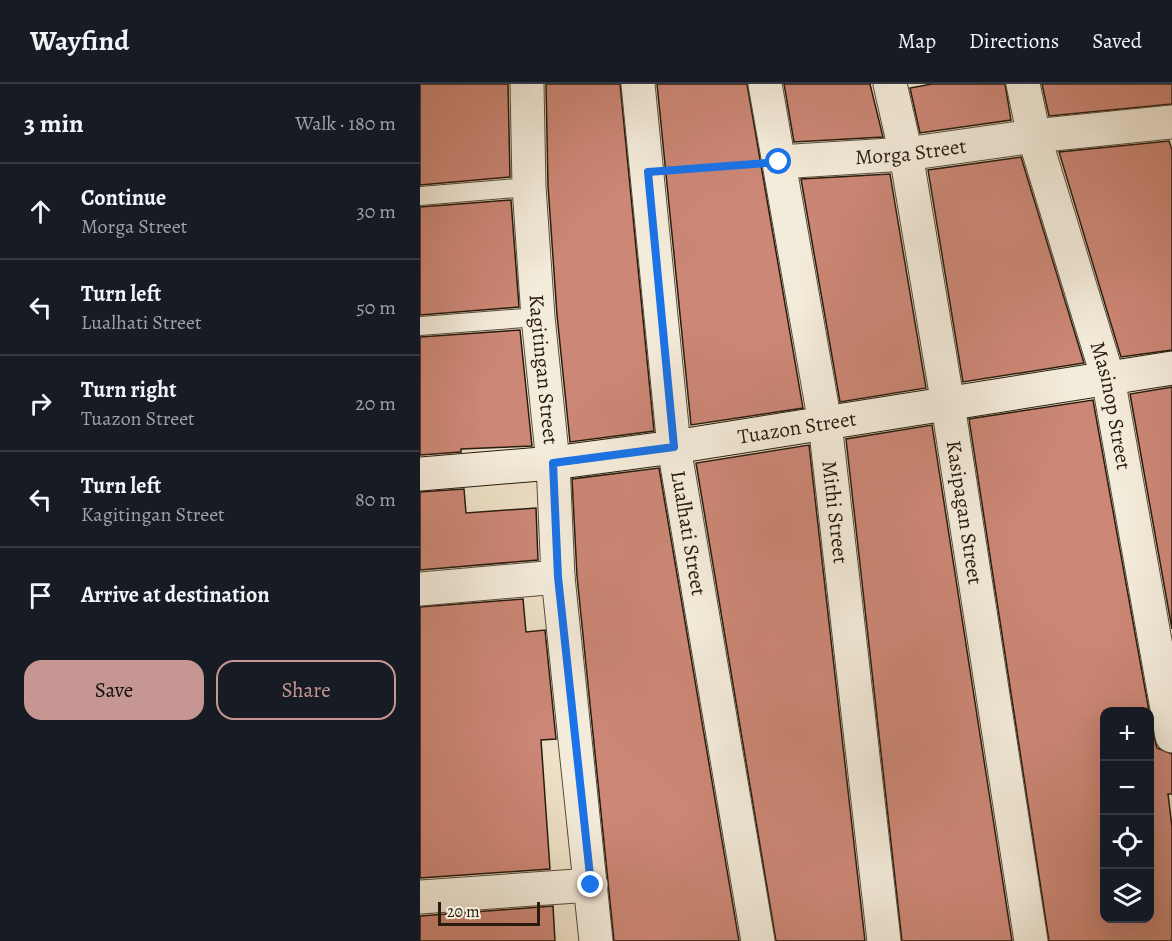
<!DOCTYPE html>
<html lang="en">
<head>
<meta charset="utf-8">
<style>
	:root { --surface:#171b24; --page:#242831; --text:#f1f3f6; --muted:#9ea1a6; --line:#363941; --accent:#c59692 }
	body { margin:0; font-family:Alegreya,serif; background:var(--page); color:var(--text) }
	.controls { position:absolute; right:18px; bottom:18px; display:grid; overflow:hidden; border-radius:12px; box-shadow:0 6px 24px #0002 }
	.controls button { width:54px; height:54px; display:grid; place-items:center; padding:0; border:0; border-bottom:2px solid var(--line); background:var(--surface); color:var(--text); font:30px sans-serif }
	.scale { position:absolute; left:18px; bottom:15px; width:102px; box-sizing:border-box; padding-left:6px; border:3px solid #271b0d; border-top:0; font-size:16px; line-height:21px; white-space:nowrap; color:#271b0d; -webkit-text-stroke:4px #f4ecdb; paint-order:stroke }
	.stop { position:absolute; width:18px; height:18px; margin:-14px; border:4px solid #1a73e8; border-radius:50%; background:#fff }
	.stop.end { background:#1a73e8; border-color:#fff; box-shadow:0 2px 6px #0008 }
	.list { margin:0; padding:0; list-style:none }
	h2 { display:flex; justify-content:space-between; align-items:center; height:78px; margin:0; padding:0 24px; font-size:26px }
	h2 small { font-size:20px; font-weight:400; color:var(--muted) }
	.list li { display:grid; grid-template-columns:39px 1fr auto; gap:18px; align-items:center; box-sizing:border-box; height:96px; padding:0 24px; border-top:2px solid var(--line) }
	.list b { display:block; font-size:22px; white-space:nowrap }
	.list p { margin:0; font-size:20px; white-space:nowrap; color:var(--muted) }
	.list em { font-size:20px; font-style:normal; color:var(--muted) }
	.actions { display:flex; gap:12px; padding:18px 24px }
	.actions a { flex:1; padding:14px 0; border:2px solid var(--accent); border-radius:18px; text-align:center; font-size:21px; color:var(--accent) }
	.actions .main { background:var(--accent); color:#111 }
	.icon { flex:none; width:33px; height:33px; fill:none; stroke:currentColor; stroke-width:2; stroke-linecap:round; stroke-linejoin:round }
	.map { position:relative; flex:none; width:752px; height:857px; overflow:hidden }
	header { display:flex; align-items:center; gap:36px; box-sizing:border-box; height:84px; padding:0 30px; background:var(--surface); border-bottom:2px solid var(--line) }
	header strong { font-size:28px }
	nav { display:flex; gap:33px; margin-inline-start:auto; font-size:21px }
	main { display:flex }
	aside { flex:1; background:var(--surface) }
	.map>svg:first-child { display:block }
	.building { fill:#cc8776; stroke:#271b0d; stroke-width:1.5 }
	.lines { fill:none; stroke-linecap:round; stroke-linejoin:round }
	.lane-casing { stroke:#594c3c; stroke-width:20 }
	.street-casing { stroke:#594c3c; stroke-width:35 }
	.secondary-casing { stroke:#271b0d; stroke-width:35 }
	.path { stroke:#271b0d; stroke-width:4; stroke-dasharray:1.5 3; stroke-linecap:butt }
	.lane { stroke:#f4ecdb; stroke-width:18 }
	.street { stroke:#f4ecdb; stroke-width:33 }
	.secondary { stroke:#f4ecdb; stroke-width:33 }
	.route { stroke:#1a73e8; stroke-width:8 }
	.labels { text-anchor:middle; stroke-width:5; stroke-linejoin:round; paint-order:stroke }
	.street-label { font-size:21px; fill:#271b0d; stroke:#f4ecdb }
</style>
</head>
<body>
<header>
<strong>Wayfind</strong>
<nav><a>Map</a><a>Directions</a><a>Saved</a></nav>
</header>
<main>
<aside>
<h2>3 min<small>Walk · 180 m</small></h2>
<ul class="list">
<li><svg class="icon" aria-label="ahead" viewBox="0 0 24 24"><path d="M12 20V5M6 11l6-6 6 6"/></svg><div><b>Continue</b><p>Morga Street</p></div><em>30 m</em></li>
<li><svg class="icon" aria-label="left" viewBox="0 0 24 24"><path d="M17 20v-9H6M10 6l-5 5 5 5"/></svg><div><b>Turn left</b><p>Lualhati Street</p></div><em>50 m</em></li>
<li><svg class="icon" aria-label="right" viewBox="0 0 24 24"><path d="M7 20v-9h11M14 6l5 5-5 5"/></svg><div><b>Turn right</b><p>Tuazon Street</p></div><em>20 m</em></li>
<li><svg class="icon" aria-label="left" viewBox="0 0 24 24"><path d="M17 20v-9H6M10 6l-5 5 5 5"/></svg><div><b>Turn left</b><p>Kagitingan Street</p></div><em>80 m</em></li>
<li><svg class="icon" aria-label="arrive" viewBox="0 0 24 24"><path d="M6 21V4h12l-3 4 3 4H6"/></svg><div><b>Arrive at destination</b></div></li>
</ul>
<div class="actions"><a class="main">Save</a><a>Share</a></div>
</aside>
<div class="map">
<svg width="752" height="857" viewBox="0 0 752 857">
	<rect width="100%" height="100%" fill="#eee1c7"/>
	<filter id="stains"><feTurbulence type="fractalNoise" baseFrequency=".00333" numOctaves="4"/><feColorMatrix values="0 0 0 0 .2 0 0 0 0 .09 0 0 0 0 .02 0 0 0 .5 -.17"/></filter>
	<radialGradient id="worn" r=".72"><stop offset=".6" stop-color="#630" stop-opacity="0"/><stop offset="1" stop-color="#630" stop-opacity=".3"/></radialGradient>
	<!-- building -->
	<g class="building">
		<polygon points="0,0 88,0 90,93 0,101"/>
		<polygon points="126,0 200,0 234,347 150,358 137,231 128,102"/>
		<polygon points="237,0 327,0 383,324 271,341"/>
		<polygon points="364,0 450,0 463,53 374,58"/>
		<polygon points="512,0 585,0 591,36 500,49 490,4"/>
		<polygon points="622,0 752,0 752,20 629,32"/>
		<polygon points="749,57 752,66 752,266 701,273 639,68"/>
		<polygon points="601,73 664,279 543,298 508,86"/>
		<polygon points="470,90 506,304 420,318 381,95"/>
		<polygon points="91,116 99,223 0,231 0,123"/>
		<polygon points="100,246 112,362 41,365 41,368 0,371 0,253"/>
		<polygon points="752,303 752,545 710,310"/>
		<polygon points="673,316 729,627 684,627 684,834 729,834 729,633 737,664 752,670 752,710 748,710 752,743 752,857 629,857 549,335"/>
		<polygon points="512,341 592,857 482,857 426,355"/>
		<polygon points="389,361 445,857 356,857 276,379"/>
		<polygon points="239,384 319,857 194,857 157,492 152,395"/>
		<polygon points="44,405 46,429 116,424 118,476 0,486 0,408"/>
		<polygon points="103,515 106,548 125,546 136,655 121,656 130,785 0,794 0,523"/>
		<polygon points="133,822 135,857 0,857 0,832"/>
	</g>
	<g class="lines">
		<!-- lane casing -->
		<g class="lane-casing">
			<g id="lane">
				<polyline points="0,112 109,103"/>
				<polyline points="0,242 118,233"/>
			</g>
		</g>
		<!-- street casing -->
		<g class="street-casing">
			<g id="street">
				<path id="s1" d="M107 0 109 103 118 233 133 379 138 493 176 857"/>
				<path id="s2" d="M218 0 254 363 338 857"/>
				<path id="s3" d="M345 0 405 339 464 857"/>
				<path id="s4" d="M470 0 486 70 528 321 611 857"/>
				<path id="s5" d="M603 0 614 52 688 294 752 652"/>
				<path id="s6" d="M359 78 486 70 614 52 752 38"/>
				<polyline points="0,505 138,493"/>
				<polyline points="0,813 171,801"/>
			</g>
		</g>
		<!-- secondary casing -->
		<g class="secondary-casing">
			<g id="secondary">
				<path id="s7" d="M0 390 133 379 254 363 752 284"/>
			</g>
		</g>
		<!-- path -->
		<polyline class="path" points="261,86 326,81"/>
		<!-- lane -->
		<use href="#lane" class="lane"/>
		<!-- street -->
		<use href="#street" class="street"/>
		<!-- secondary -->
		<use href="#secondary" class="secondary"/>
	</g>
	<g class="lines">
		<!-- route -->
		<polyline class="route" points="171,801 138,493 133,379 254,363 228,88 359,78"/>
	</g>
	<g class="labels">
		<!-- street labels -->
		<g class="street-label">
			<text dy="7" stroke="none"><textPath href="#s6" startOffset="132">Morga Street</textPath></text>
			<text dy="7" stroke="none"><textPath href="#s1" startOffset="286">Kagitingan Street</textPath></text>
			<text dy="7" stroke="none"><textPath href="#s5" startOffset="334">Masinop Street</textPath></text>
			<text dy="7" stroke="none"><textPath href="#s7" startOffset="380">Tuazon Street</textPath></text>
			<text dy="7" stroke="none"><textPath href="#s3" startOffset="434">Mithi Street</textPath></text>
			<text dy="7" stroke="none"><textPath href="#s4" startOffset="435">Kasipagan Street</textPath></text>
			<text dy="7" stroke="none"><textPath href="#s2" startOffset="452">Lualhati Street</textPath></text>
		</g>
	</g>
	<rect width="100%" height="100%" filter="url(#stains)"/>
	<rect width="100%" height="100%" fill="url(#worn)"/>
</svg>
<div class="controls">
<button>+</button>
<button>−</button>
<button><svg class="icon" aria-label="locate" viewBox="0 0 24 24"><circle cx="12" cy="12" r="6"/><path d="M12 2v4M12 18v4M2 12h4M18 12h4"/></svg></button>
<button><svg class="icon" aria-label="layers" viewBox="0 0 24 24"><path d="M12 4l9 5-9 5-9-5zM3 14l9 5 9-5"/></svg></button>
</div>
<div class="scale">20 m</div>
<div class="stop" style="left:359px;top:78px"></div>
<div class="stop end" style="left:171px;top:801px"></div>
</div>
</main>
</body>
</html>
